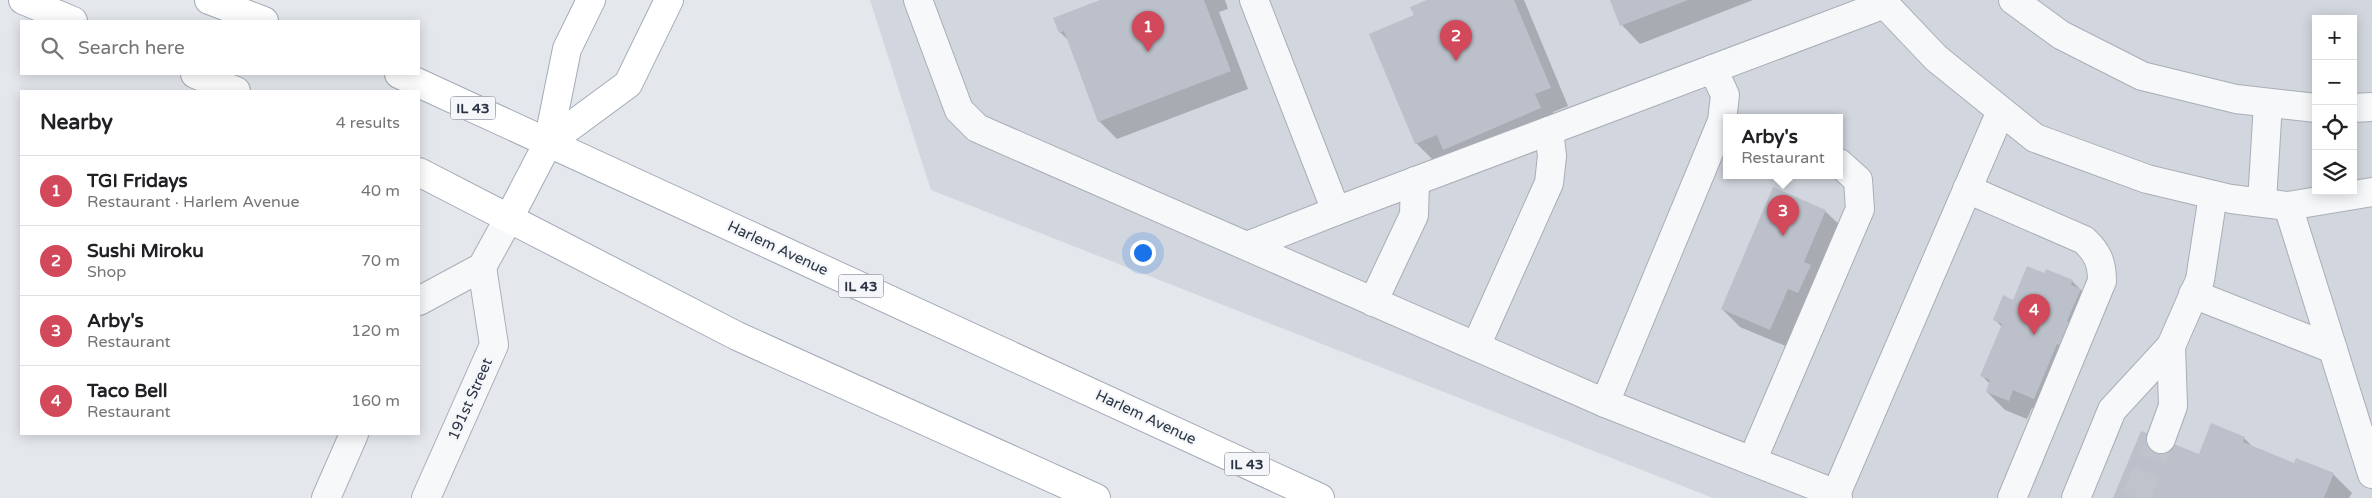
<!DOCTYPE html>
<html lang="en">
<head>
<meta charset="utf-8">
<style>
	:root { --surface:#fff; --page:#f6f6f6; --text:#202124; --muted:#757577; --line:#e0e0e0; --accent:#d1495b }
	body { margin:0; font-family:"Varela Round",sans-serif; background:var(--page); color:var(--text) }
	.controls { position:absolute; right:15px; top:15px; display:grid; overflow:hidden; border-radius:0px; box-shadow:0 2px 12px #0003 }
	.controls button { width:45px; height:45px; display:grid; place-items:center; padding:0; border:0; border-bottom:1px solid var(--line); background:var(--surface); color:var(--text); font:25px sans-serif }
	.you { position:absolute; left:1142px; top:252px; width:18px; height:18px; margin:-12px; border:4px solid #fff; border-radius:50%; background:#1a73e8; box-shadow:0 0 0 8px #1a73e833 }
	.badge { display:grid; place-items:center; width:32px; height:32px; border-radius:50%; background:var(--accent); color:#fff; font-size:16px; font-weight:700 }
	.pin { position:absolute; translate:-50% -41px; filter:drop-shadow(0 1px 2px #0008) }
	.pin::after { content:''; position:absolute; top:26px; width:18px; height:15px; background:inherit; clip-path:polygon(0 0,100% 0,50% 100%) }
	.popup { position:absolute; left:1723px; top:114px; width:120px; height:65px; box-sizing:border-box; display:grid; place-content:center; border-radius:0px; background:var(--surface); filter:drop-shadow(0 1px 4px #0005); font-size:16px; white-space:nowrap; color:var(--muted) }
	.popup b { font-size:19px; color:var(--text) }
	.popup::after { content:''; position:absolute; left:50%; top:100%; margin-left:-10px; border:10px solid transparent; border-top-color:var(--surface) }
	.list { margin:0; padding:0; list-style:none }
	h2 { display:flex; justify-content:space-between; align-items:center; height:65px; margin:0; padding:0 20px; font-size:21px }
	h2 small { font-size:16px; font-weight:400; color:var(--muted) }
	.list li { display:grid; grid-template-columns:32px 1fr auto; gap:15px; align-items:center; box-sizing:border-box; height:70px; padding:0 20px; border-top:1px solid var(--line) }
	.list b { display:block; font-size:19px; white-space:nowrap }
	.list p { margin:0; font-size:16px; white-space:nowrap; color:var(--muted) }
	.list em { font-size:16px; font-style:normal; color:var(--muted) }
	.icon { flex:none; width:28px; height:28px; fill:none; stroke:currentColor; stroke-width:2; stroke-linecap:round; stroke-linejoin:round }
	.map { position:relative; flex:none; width:2372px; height:498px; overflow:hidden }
	.search { position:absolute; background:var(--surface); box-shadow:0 2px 12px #0003; left:20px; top:20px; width:400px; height:55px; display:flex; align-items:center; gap:12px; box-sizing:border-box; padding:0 18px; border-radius:0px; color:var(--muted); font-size:19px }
	.panel { position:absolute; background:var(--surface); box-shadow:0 2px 12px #0003; left:20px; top:90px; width:400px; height:345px; border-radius:0px }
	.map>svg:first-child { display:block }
	.built { fill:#d2d6de; fill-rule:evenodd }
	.shadow { fill:#0003 }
	.building { fill:#bbc0ca }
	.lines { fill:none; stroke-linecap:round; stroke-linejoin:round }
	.minor-tunnel { stroke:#bfc3cb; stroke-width:28; stroke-dasharray:28 14; stroke-linecap:butt }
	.minor-casing { stroke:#a9aeb7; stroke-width:30 }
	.major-casing { stroke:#a3abb8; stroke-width:30 }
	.minor { stroke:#f7f8fa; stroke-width:28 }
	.major { stroke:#fff; stroke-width:28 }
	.labels { text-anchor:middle; stroke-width:4.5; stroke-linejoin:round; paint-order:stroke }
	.shield { fill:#f4f6f9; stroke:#676e7b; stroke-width:1 }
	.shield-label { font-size:14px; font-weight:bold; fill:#2b3445 }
	.street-label { font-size:15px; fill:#2b3445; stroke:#f4f6f9 }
</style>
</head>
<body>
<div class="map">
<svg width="2372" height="498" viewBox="0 0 2372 498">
	<rect width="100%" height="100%" fill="#e4e7ec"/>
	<!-- built -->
	<path class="built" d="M870 0H2372V498H1713L931 190ZM2316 19H2353V191H2316ZM1727 117H1839V175H1727Z"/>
	<!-- shadow -->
	<g class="shadow">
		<polygon points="1103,0 1225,0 1228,9 1219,12 1248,89 1117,139 1099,121 1069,41 1060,32"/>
		<polygon points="1430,0 1524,0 1568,106 1553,112 1558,127 1434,161 1416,143 1416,16"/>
		<polygon points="1612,0 1753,0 1640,44 1622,25"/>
		<polygon points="1825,211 1844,229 1788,347 1740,327 1722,309"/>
		<polygon points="2047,270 2072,281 2091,300 2085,338 2091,344 2082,365 2052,416 2032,408 2027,419 2005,410 1987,392 1990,384 1982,376 2002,327 1995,320 2045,275"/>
		<polygon points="2244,438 2254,448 2294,465 2297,460 2333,474 2352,493 2349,498 2115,498 2200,456"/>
	</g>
	<!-- building -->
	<g class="building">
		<polygon points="1100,0 1204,0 1231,71 1098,122 1064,31 1059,33 1053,18"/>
		<polygon points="1427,0 1514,0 1551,88 1535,94 1541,108 1443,150 1437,135 1415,144 1369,34 1414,15 1410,7"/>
		<polygon points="1610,0 1688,0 1620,26"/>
		<polygon points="1773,187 1826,210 1804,262 1811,265 1798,293 1788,289 1770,330 1721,309"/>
		<polygon points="2027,266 2044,273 2046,269 2073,280 2071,285 2081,289 2067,321 2074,325 2064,347 2057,344 2034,399 2013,390 2009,401 1986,392 1990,380 1980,376 2002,324 1993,320 2003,295 2013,300"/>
		<polygon points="2211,423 2245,437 2243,442 2294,463 2296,458 2334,473 2324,498 2113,498 2141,431 2199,454"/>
	</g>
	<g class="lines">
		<!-- minor-tunnel -->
		<polyline class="minor-tunnel" points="2136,498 2161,439"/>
		<!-- minor casing -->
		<g class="minor-casing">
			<g id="minor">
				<polyline points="918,0 959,110 977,128 1605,403 1722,121 1725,95 1713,69"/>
				<polyline points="1254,0 1336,211 1885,4"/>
				<polyline points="1881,0 1936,58 2035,138 2147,179 2231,199 2288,206 2372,192"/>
				<polyline points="2013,0 2061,35 2142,76 2236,99 2316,108"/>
				<polyline points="2353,108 2372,107"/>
				<path d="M1967 189 2084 240C2098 253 2102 263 2102 281L2012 498"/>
				<polyline points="2262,202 2268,103"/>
				<polyline points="2288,206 2372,474"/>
				<polyline points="1247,246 1336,211"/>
				<polyline points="2193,294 2333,349"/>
				<polyline points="419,301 482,267 509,218"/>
				<polyline points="1373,302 1414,215 1415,181"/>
				<polyline points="1476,346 1549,183 1552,156 1549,131"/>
				<polyline points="1605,403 1836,494 1838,498"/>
				<polyline points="2161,439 2173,406 2171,346"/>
				<polyline points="1752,461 1860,209 1858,180 1839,163"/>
				<polyline points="1836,494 2001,111"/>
				<polyline points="326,498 354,434"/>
				<polyline points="426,498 494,345 482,267"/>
				<polyline points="2076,498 2112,410 2171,346 2200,280 2213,195"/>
			</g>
		</g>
		<!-- major casing -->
		<g class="major-casing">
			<g id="major">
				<polyline points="23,0 73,21"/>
				<polyline points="209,0 264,21"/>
				<polyline points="195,74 236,91"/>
				<polyline points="399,74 1320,498"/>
				<polyline points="548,143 628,84 669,0"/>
				<polyline points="419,172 737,336 1096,498"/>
				<polyline points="509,218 548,143 567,49 591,0"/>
			</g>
		</g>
		<!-- minor -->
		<use href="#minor" class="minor"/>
		<!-- major -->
		<use href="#major" class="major"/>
	</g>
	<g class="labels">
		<!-- shield labels -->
		<g class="shield">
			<rect x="450.5" y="96.5" width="45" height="23" rx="4"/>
			<rect x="838.5" y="274.5" width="45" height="23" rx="4"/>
			<rect x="1224.5" y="452.5" width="45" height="23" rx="4"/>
		</g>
		<g class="shield-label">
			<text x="473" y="113">IL 43</text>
			<text x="861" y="291">IL 43</text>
			<text x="1247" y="469">IL 43</text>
		</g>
		<!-- street labels -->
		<g class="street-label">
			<text transform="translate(778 248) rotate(25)" y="5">Harlem Avenue</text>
			<text transform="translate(470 399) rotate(-66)" y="5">191st Street</text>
			<text transform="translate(1146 417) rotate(25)" y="5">Harlem Avenue</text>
		</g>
	</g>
</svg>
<div class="controls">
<button>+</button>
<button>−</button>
<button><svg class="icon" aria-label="locate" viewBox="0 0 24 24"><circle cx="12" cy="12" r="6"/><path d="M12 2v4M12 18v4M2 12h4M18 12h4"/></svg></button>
<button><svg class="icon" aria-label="layers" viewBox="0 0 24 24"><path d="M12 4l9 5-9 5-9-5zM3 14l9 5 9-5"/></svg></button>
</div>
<div class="you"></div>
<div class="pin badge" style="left:1148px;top:52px">1</div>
<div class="pin badge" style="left:1456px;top:61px">2</div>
<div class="pin badge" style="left:1783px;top:236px">3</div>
<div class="popup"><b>Arby's</b>Restaurant</div>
<div class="pin badge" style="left:2034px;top:335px">4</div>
<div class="search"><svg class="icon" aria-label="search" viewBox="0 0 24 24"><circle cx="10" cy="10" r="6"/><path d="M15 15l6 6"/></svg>Search here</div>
<section class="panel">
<h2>Nearby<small>4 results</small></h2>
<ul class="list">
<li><span class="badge">1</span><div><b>TGI Fridays</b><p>Restaurant · Harlem Avenue</p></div><em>40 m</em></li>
<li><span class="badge">2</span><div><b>Sushi Miroku</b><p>Shop</p></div><em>70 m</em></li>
<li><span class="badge">3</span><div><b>Arby's</b><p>Restaurant</p></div><em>120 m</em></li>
<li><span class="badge">4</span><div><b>Taco Bell</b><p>Restaurant</p></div><em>160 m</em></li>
</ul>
</section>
</div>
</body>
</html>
